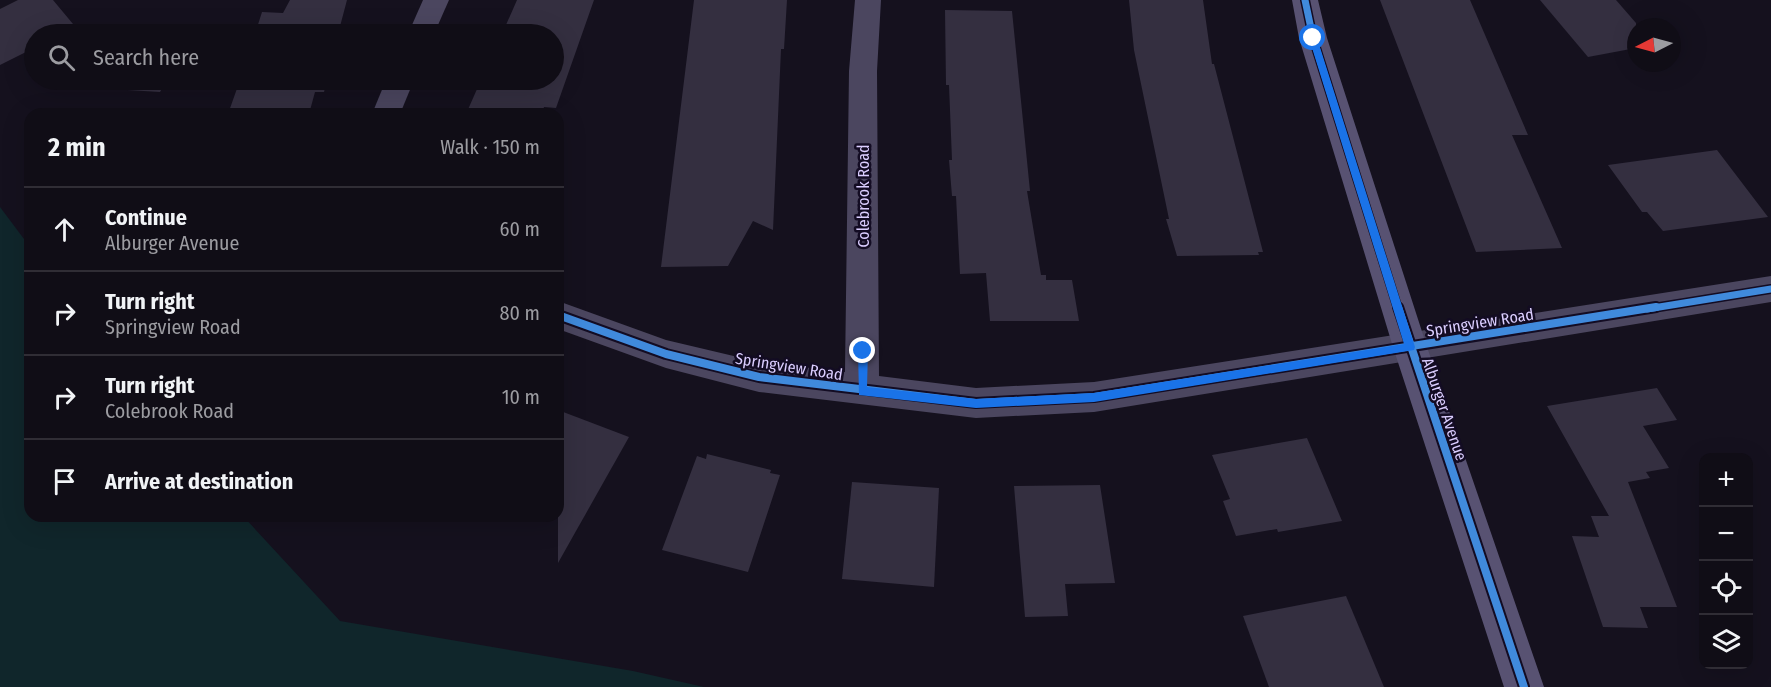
<!DOCTYPE html>
<html lang="en">
<head>
<meta charset="utf-8">
<style>
	:root { --surface:#100d16; --page:#19161f; --text:#f1f3f6; --muted:#9c9ca1; --line:#302d35 }
	body { margin:0; font-family:"Fira Sans Condensed",sans-serif; background:var(--page); color:var(--text) }
	.controls { position:absolute; right:18px; bottom:18px; display:grid; overflow:hidden; border-radius:12px; box-shadow:0 6px 24px #0002 }
	.controls button { width:54px; height:54px; display:grid; place-items:center; padding:0; border:0; border-bottom:2px solid var(--line); background:var(--surface); color:var(--text); font:30px sans-serif }
	.compass { position:absolute; left:1627px; top:18px; width:54px; height:54px; border-radius:50%; background:var(--surface); box-shadow:0 6px 24px #0002; rotate:264deg }
	.stop { position:absolute; width:18px; height:18px; margin:-14px; border:4px solid #1a73e8; border-radius:50%; background:#fff }
	.stop.end { background:#1a73e8; border-color:#fff; box-shadow:0 2px 6px #0008 }
	.list { margin:0; padding:0; list-style:none }
	h2 { display:flex; justify-content:space-between; align-items:center; height:78px; margin:0; padding:0 24px; font-size:26px }
	h2 small { font-size:20px; font-weight:400; color:var(--muted) }
	.list li { display:grid; grid-template-columns:39px 1fr auto; gap:18px; align-items:center; box-sizing:border-box; height:84px; padding:0 24px; border-top:2px solid var(--line) }
	.list b { display:block; font-size:22px; white-space:nowrap }
	.list p { margin:0; font-size:20px; white-space:nowrap; color:var(--muted) }
	.list em { font-size:20px; font-style:normal; color:var(--muted) }
	.icon { flex:none; width:33px; height:33px; fill:none; stroke:currentColor; stroke-width:2; stroke-linecap:round; stroke-linejoin:round }
	.map { position:relative; flex:none; width:1771px; height:687px; overflow:hidden }
	.search { position:absolute; background:var(--surface); box-shadow:0 6px 24px #0002; left:24px; top:24px; width:540px; height:66px; display:flex; align-items:center; gap:15px; box-sizing:border-box; padding:0 21px; border-radius:33px; color:var(--muted); font-size:22px }
	.panel { position:absolute; background:var(--surface); box-shadow:0 6px 24px #0002; left:24px; top:108px; width:540px; height:414px; border-radius:18px }
	.map>svg:first-child { display:block }
	.green { fill:#10262b }
	.building { fill:#342f40 }
	.lines { fill:none; stroke-linecap:round; stroke-linejoin:round }
	.street { fill:#4b465f; fill-rule:evenodd }
	.secondary { fill:#585272; fill-rule:evenodd }
	.cycleway-far1-casing { stroke:#130c23; stroke-width:10 }
	.cycleway-casing { stroke:#130c23; stroke-width:12 }
	.cycleway-far1 { stroke:#408adc; stroke-width:7 }
	.cycleway { stroke:#408adc; stroke-width:8 }
	.route { fill:#1a73e8 }
	.labels { text-anchor:middle; stroke-width:5; stroke-linejoin:round; paint-order:stroke }
	.street-label { font-size:16px; fill:#dbceff; stroke:#130c23 }
</style>
</head>
<body>
<div class="map">
<svg width="1771" height="687" viewBox="0 0 1771 687">
	<rect width="100%" height="100%" fill="#15111e"/>
	<!-- green -->
	<polygon class="green" points="0,207 30,247 30,516 243,516 340,621 633,671 704,687 0,687"/>
	<!-- building -->
	<g class="building">
		<polygon points="18,0 53,0 78,30 69,34 34,34 34,52 31,54 28,51 0,65 0,9"/>
		<polygon points="290,0 347,0 338,34 255,34 262,12 283,13"/>
		<polygon points="517,0 594,0 556,108 544,107 542,114 466,114 481,80 554,80 554,34 502,34"/>
		<polygon points="694,0 787,0 784,49 781,49 773,230 753,221 728,266 661,267"/>
		<polygon points="1129,0 1203,0 1212,64 1214,64 1263,252 1258,252 1259,255 1177,256 1166,219 1169,219 1134,50"/>
		<polygon points="1380,0 1470,0 1528,135 1512,135 1562,248 1476,252"/>
		<polygon points="1540,0 1616,0 1636,23 1636,48 1588,57"/>
		<polygon points="945,10 1012,11 1030,191 1027,191 1041,275 1046,275 1046,280 1072,280 1079,321 990,321 986,273 960,274 956,196 952,196 949,160 952,160 949,85 946,85"/>
		<polygon points="100,80 167,80 160,92 95,88"/>
		<polygon points="240,80 327,80 324,92 315,92 309,114 228,114"/>
		<polygon points="1717,150 1768,217 1663,231 1647,212 1642,212 1608,165"/>
		<polygon points="1657,388 1677,420 1643,426 1669,468 1646,472 1650,478 1628,482 1677,607 1640,607 1648,628 1603,627 1572,536 1599,537 1591,516 1609,516 1547,406"/>
		<polygon points="558,410 629,437 558,563"/>
		<polygon points="1307,438 1342,521 1278,532 1277,529 1236,536 1223,501 1230,499 1212,455"/>
		<polygon points="707,454 771,470 770,473 780,475 748,572 662,550 697,456 706,459"/>
		<polygon points="852,482 939,488 934,587 842,579"/>
		<polygon points="1100,485 1115,583 1065,584 1068,616 1025,617 1014,486"/>
		<polygon points="1346,596 1384,687 1269,687 1243,616"/>
	</g>
	<g class="lines">
		<!-- street -->
		<g class="street">
			<polygon points="423,0 449,0 434,34 408,34"/>
			<polygon points="855,0 881,0 877,71 879,376 976,388 1094,382 1771,276 1771,302 1094,412 976,418 759,392 666,368 558,329 558,301 666,340 759,362 845,372 849,71"/>
			<polygon points="386,80 414,80 400,114 372,114"/>
		</g>
		<!-- secondary -->
		<polygon class="secondary" points="1292,0 1318,0 1327,38 1427,347 1544,687 1504,687 1393,347 1299,38"/>
		<!-- cycleway-far1 casing -->
		<g class="cycleway-far1-casing">
			<g id="cycleway-far1">
				<polyline points="1305,0 1313,38 1398,309"/>
				<polyline points="1647,309 1771,289"/>
			</g>
		</g>
		<!-- cycleway casing -->
		<g class="cycleway-casing">
			<g id="cycleway">
				<polyline points="1398,307 1524,687"/>
				<polyline points="558,315 666,354 759,377 976,403 1094,397 1656,307"/>
			</g>
		</g>
		<!-- cycleway-far1 -->
		<use href="#cycleway-far1" class="cycleway-far1"/>
		<!-- cycleway -->
		<use href="#cycleway" class="cycleway"/>
	</g>
	<!-- route -->
	<polygon class="route" points="1313,35 1317,38 1415,347 1414,350 1094,402 976,408 859,395 858,351 863,347 868,351 867,387 976,399 1094,393 1404,344 1309,38"/>
	<g class="labels">
		<!-- street labels -->
		<g class="street-label">
			<text transform="translate(863 196) rotate(-90)" y="6">Colebrook Road</text>
			<text transform="translate(1480 322) rotate(-9)" y="6">Springview Road</text>
			<text transform="translate(789 366) rotate(9)" y="6">Springview Road</text>
			<text transform="translate(1445 409) rotate(71)" y="6">Alburger Avenue</text>
		</g>
	</g>
</svg>
<div class="controls">
<button>+</button>
<button>−</button>
<button><svg class="icon" aria-label="locate" viewBox="0 0 24 24"><circle cx="12" cy="12" r="6"/><path d="M12 2v4M12 18v4M2 12h4M18 12h4"/></svg></button>
<button><svg class="icon" aria-label="layers" viewBox="0 0 24 24"><path d="M12 4l9 5-9 5-9-5zM3 14l9 5 9-5"/></svg></button>
</div>
<svg class="compass" viewBox="-18 -18 36 36"><path d="M0-13l5 13h-10z" fill="#e53935"/><path d="M0 13l5-13h-10z" fill="#9c9ca1"/></svg>
<div class="stop" style="left:1313px;top:38px"></div>
<div class="stop end" style="left:863px;top:351px"></div>
<div class="search"><svg class="icon" aria-label="search" viewBox="0 0 24 24"><circle cx="10" cy="10" r="6"/><path d="M15 15l6 6"/></svg>Search here</div>
<section class="panel">
<h2>2 min<small>Walk · 150 m</small></h2>
<ul class="list">
<li><svg class="icon" aria-label="ahead" viewBox="0 0 24 24"><path d="M12 20V5M6 11l6-6 6 6"/></svg><div><b>Continue</b><p>Alburger Avenue</p></div><em>60 m</em></li>
<li><svg class="icon" aria-label="right" viewBox="0 0 24 24"><path d="M7 20v-9h11M14 6l5 5-5 5"/></svg><div><b>Turn right</b><p>Springview Road</p></div><em>80 m</em></li>
<li><svg class="icon" aria-label="right" viewBox="0 0 24 24"><path d="M7 20v-9h11M14 6l5 5-5 5"/></svg><div><b>Turn right</b><p>Colebrook Road</p></div><em>10 m</em></li>
<li><svg class="icon" aria-label="arrive" viewBox="0 0 24 24"><path d="M6 21V4h12l-3 4 3 4H6"/></svg><div><b>Arrive at destination</b></div></li>
</ul>
</section>
</div>
</body>
</html>
